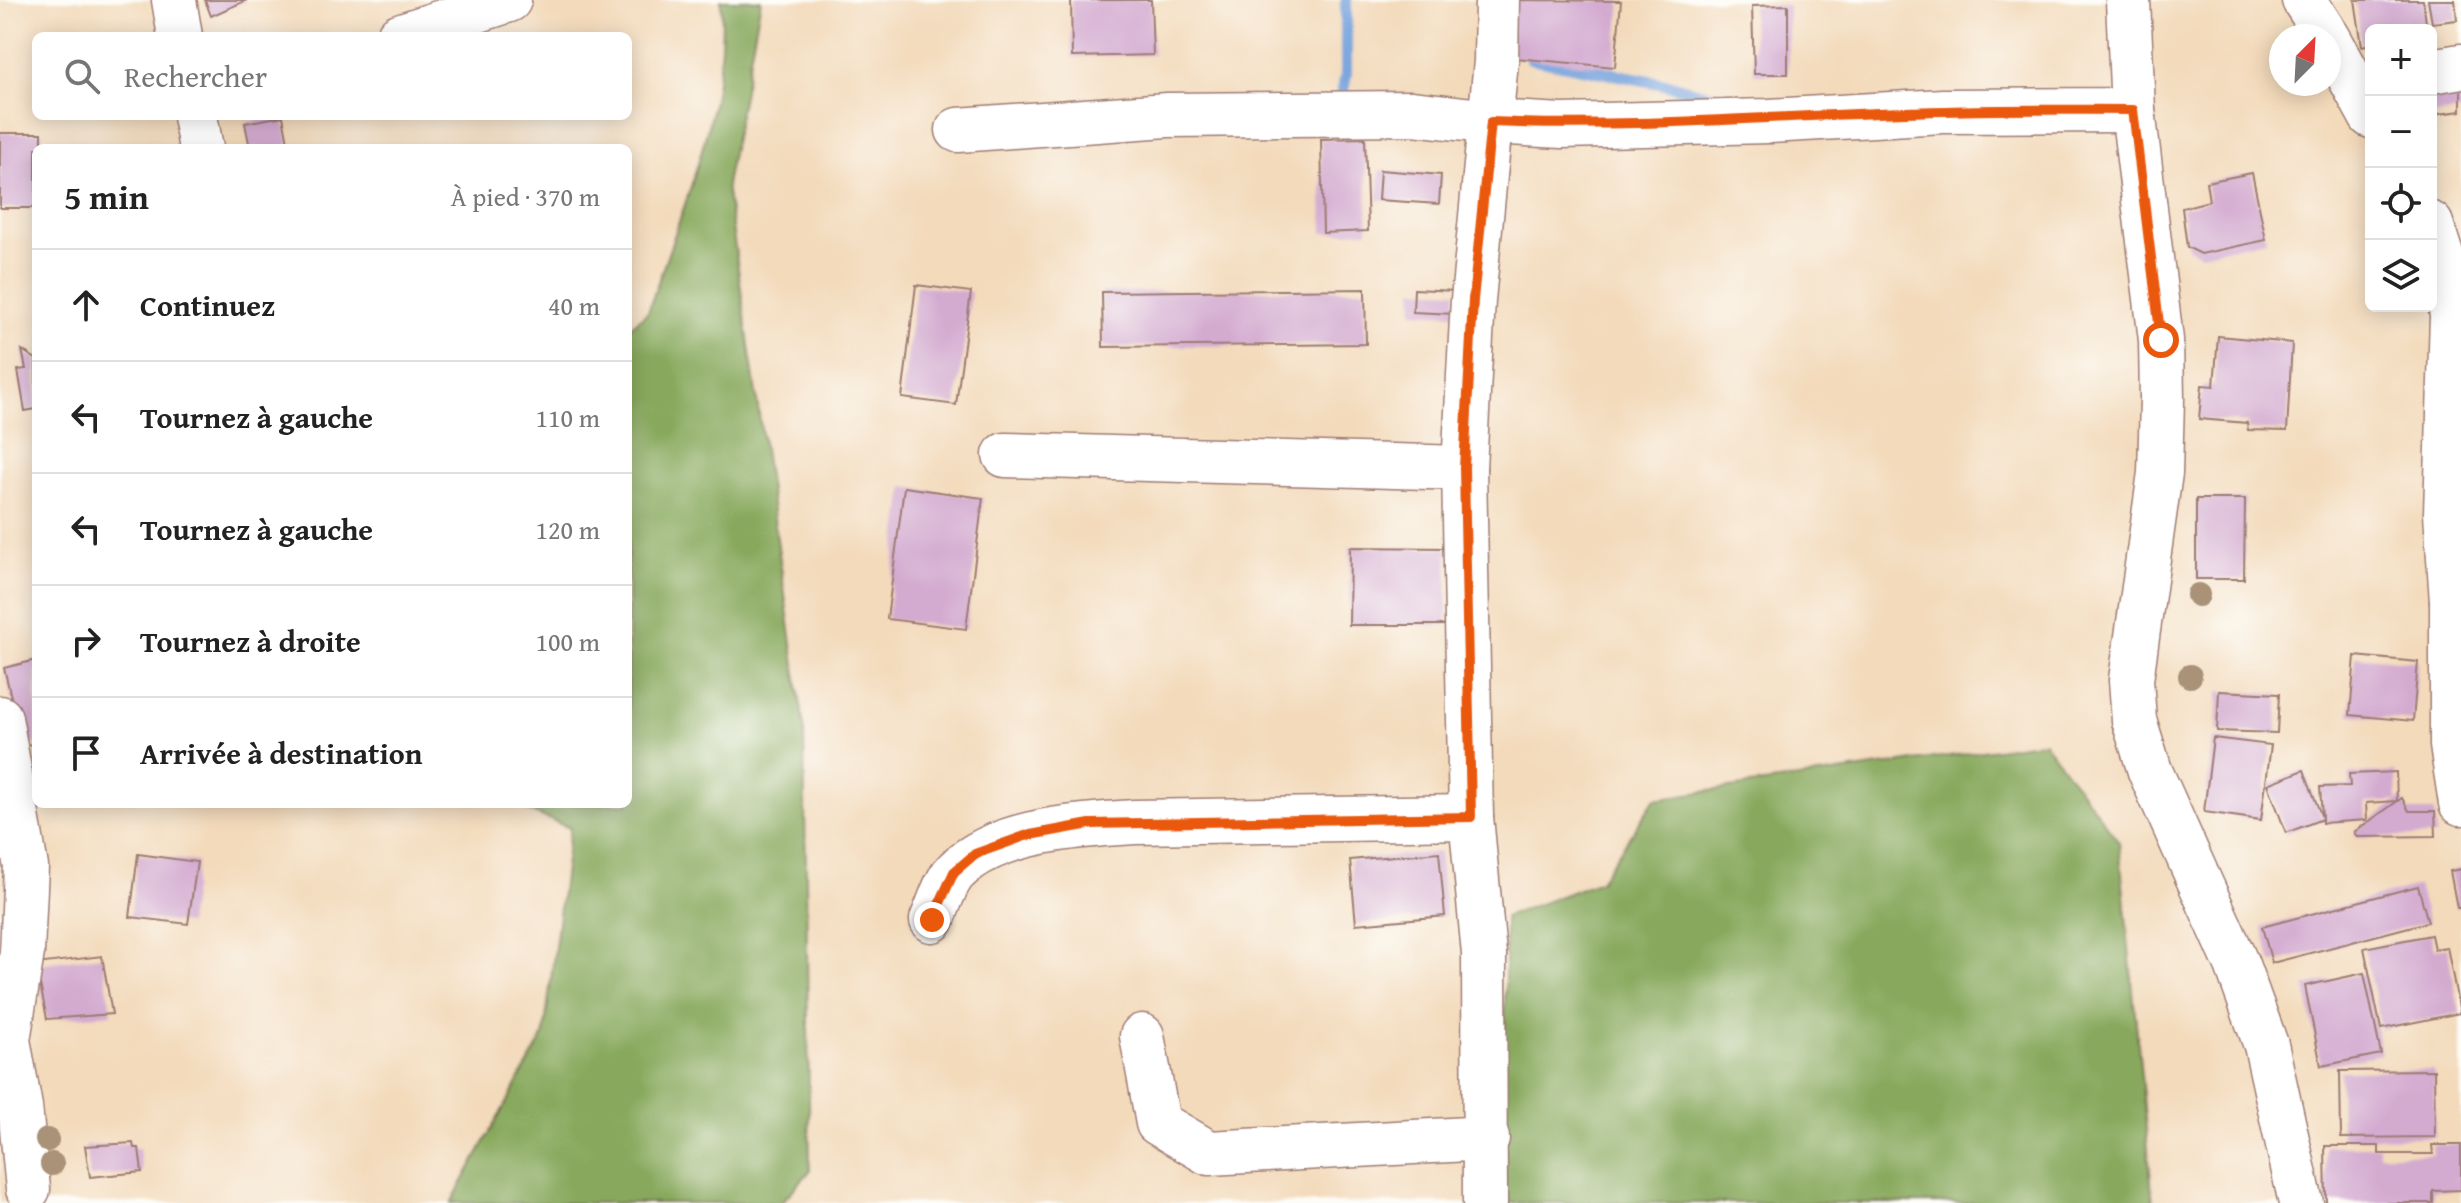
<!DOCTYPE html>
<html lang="fr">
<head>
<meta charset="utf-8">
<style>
	:root { --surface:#fff; --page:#f2f2f2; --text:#222; --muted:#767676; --line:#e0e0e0 }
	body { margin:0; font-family:"Gentium Book Plus",serif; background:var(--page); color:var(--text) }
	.controls { position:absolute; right:24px; top:24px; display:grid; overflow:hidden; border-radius:12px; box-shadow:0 4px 20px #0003 }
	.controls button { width:72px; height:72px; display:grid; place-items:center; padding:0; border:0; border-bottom:2px solid var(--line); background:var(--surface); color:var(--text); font:40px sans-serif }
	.compass { position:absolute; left:2269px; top:24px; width:72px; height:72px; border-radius:50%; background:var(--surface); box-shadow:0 4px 20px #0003; rotate:24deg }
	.stop { position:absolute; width:24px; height:24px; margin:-18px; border:6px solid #ea580c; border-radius:50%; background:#fff }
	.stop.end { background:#ea580c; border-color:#fff; box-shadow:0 2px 8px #0008 }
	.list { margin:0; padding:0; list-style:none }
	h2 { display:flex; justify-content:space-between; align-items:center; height:104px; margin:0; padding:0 32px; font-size:34px }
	h2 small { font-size:26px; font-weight:400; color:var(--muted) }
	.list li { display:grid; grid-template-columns:52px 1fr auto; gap:24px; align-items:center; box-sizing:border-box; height:112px; padding:0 32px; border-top:2px solid var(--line) }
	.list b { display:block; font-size:30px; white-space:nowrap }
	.list em { font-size:26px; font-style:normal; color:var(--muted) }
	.icon { flex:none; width:44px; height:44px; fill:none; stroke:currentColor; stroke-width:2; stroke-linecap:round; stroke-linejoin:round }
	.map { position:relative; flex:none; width:2461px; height:1203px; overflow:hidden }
	.search { position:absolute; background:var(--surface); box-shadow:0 4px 20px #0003; left:32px; top:32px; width:600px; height:88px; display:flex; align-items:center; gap:20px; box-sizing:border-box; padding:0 28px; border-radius:12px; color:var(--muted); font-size:30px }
	.panel { position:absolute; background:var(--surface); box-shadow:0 4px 20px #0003; left:32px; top:144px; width:600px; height:664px; border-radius:12px }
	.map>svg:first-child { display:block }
	.forest { fill:#88a95d; stroke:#696444; stroke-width:2 }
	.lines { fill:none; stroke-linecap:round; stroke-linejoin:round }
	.stream { stroke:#73a1dc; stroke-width:12 }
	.building { fill:#d3aad0 }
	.minor-casing { stroke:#9e7c73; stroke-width:47 }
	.minor { stroke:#fff; stroke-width:44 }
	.tree { fill:#a99278 }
	.route { stroke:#ea580c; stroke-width:10 }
</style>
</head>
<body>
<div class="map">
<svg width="2461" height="1203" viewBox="0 0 2461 1203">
	<rect width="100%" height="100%" fill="#fdfcf7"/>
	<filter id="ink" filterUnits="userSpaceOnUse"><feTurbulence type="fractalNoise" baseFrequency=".0125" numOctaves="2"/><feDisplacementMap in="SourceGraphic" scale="16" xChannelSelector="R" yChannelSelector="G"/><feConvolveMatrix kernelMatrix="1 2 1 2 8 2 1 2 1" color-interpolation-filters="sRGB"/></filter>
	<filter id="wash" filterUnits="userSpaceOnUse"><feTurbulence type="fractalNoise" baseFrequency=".006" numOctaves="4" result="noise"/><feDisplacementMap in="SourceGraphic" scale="32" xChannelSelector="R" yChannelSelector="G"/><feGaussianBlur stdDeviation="1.8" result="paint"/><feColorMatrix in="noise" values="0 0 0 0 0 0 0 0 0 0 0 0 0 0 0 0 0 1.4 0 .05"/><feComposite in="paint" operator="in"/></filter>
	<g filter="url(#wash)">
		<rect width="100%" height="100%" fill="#f3dabb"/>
		<!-- forest -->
		<g class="forest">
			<path d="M721 0H761L726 185 804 727 810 1171 781 1203H451L544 1035 570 828 512 804H628V329L648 312C680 213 729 106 721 0Z"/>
			<polygon points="2044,742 2119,842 2153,1203 1505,1203 1505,917 1600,881 1655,799"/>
		</g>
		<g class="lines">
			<!-- stream -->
			<g class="stream">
				<polyline points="1531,58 1670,85 1739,104"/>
				<polyline points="1341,100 1346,75 1346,0"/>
			</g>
		</g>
		<g id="blocks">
			<!-- building -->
			<g class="building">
				<polygon points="205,0 247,0 211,16"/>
				<polygon points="1071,0 1151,0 1153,55 1072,57"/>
				<polygon points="1508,0 1621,1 1615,67 1503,57"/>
				<polygon points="2355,0 2423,0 2427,30 2371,30 2371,44 2362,46"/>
				<polygon points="2428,0 2455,0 2457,20 2432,23"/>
				<polygon points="1788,5 1788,74 1754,74 1752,6"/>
				<polygon points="2461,72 2461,111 2431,115 2431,77"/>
				<polygon points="283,116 289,148 250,148 245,123"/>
				<polygon points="0,133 42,133 42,148 36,148 36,208 0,208"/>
				<polygon points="1365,138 1368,231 1323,233 1321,139"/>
				<polygon points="1380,170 1441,175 1439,204 1378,200"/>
				<polygon points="2252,173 2266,240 2201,254 2187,247 2182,208 2209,201 2206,182"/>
				<polygon points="916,285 971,292 956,405 902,398"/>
				<polygon points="1365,289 1366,344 1103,347 1102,292"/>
				<polygon points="1414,289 1456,291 1455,314 1413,312"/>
				<polygon points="2218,336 2292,343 2287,431 2248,430 2247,423 2199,419 2202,385 2214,386"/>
				<polygon points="22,350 36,359 36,409 25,411 18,370 26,369"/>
				<polygon points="904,487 983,498 966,629 887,619"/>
				<polygon points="2196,499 2245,499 2244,579 2196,579"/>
				<polygon points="1350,547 1448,548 1447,625 1349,625"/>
				<polygon points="2355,656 2418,662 2413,721 2350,715"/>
				<polygon points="36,660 36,743 23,746 4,668"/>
				<polygon points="2219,691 2279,694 2277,733 2217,731"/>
				<polygon points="2213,738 2271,745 2261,820 2204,812"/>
				<polygon points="2304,770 2322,818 2320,787 2350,786 2349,774 2396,772 2397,801 2366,803 2367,820 2322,823 2322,819 2286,833 2268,784"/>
				<polygon points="2402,798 2409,811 2435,811 2436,836 2357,837 2354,832"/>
				<polygon points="1439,852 1445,916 1356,924 1350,860"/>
				<polygon points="138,854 197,862 188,924 130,917"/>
				<polygon points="2461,869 2461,908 2457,908 2450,871"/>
				<polygon points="2418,886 2428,922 2272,963 2262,927"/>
				<polygon points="2431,935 2434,949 2447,947 2460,1013 2381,1029 2364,948"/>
				<polygon points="102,956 112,1014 47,1019 36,964"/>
				<polygon points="2364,973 2381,1054 2321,1066 2305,986"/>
				<polygon points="2434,1070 2435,1137 2341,1138 2340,1071"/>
				<polygon points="133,1143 134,1148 139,1148 142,1172 90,1177 85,1146"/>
				<polygon points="2432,1145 2461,1145 2461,1190 2433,1191 2433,1203 2326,1203 2325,1146 2379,1146 2379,1154 2433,1154"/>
			</g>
		</g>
	</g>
	<g filter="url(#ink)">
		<use href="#blocks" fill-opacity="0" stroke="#9e7c73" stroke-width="2"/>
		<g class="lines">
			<!-- minor casing -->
			<g class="minor-casing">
				<g id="minor">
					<polyline points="174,0 180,36"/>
					<polyline points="2304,0 2327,36"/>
					<polyline points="399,36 509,0"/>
					<polyline points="2329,39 2371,116"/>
					<polyline points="2431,71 2461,66"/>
					<polyline points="2133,110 2161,340 2162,399 2160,473 2131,680 2134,720 2150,771 2237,965 2266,1045 2301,1203"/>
					<polyline points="195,116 201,148"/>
					<polyline points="958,130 1167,115 1412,113 1491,122 1562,126 1769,121 1943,111 2133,110 2128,0"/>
					<polyline points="2431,224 2442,258 2452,315 2446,513 2452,602 2461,616"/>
					<polyline points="1005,455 1464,468"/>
					<polyline points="2452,602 2452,745 2461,803"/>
					<polyline points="0,718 26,867 22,952 8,1040 20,1107 28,1189"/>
					<path d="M932 920C939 905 945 881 957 870 996 830 1082 825 1135 822L1471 817"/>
					<polyline points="1142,1036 1158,1123 1209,1153 1487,1138"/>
					<polyline points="1485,1203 1484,954 1471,817 1464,468 1473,300 1496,61 1497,0"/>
				</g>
			</g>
			<!-- minor -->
			<use href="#minor" class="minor"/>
		</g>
		<!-- trees -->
		<g class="tree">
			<circle cx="2198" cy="595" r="12"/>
			<circle cx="2190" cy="676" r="12"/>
			<circle cx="47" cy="1140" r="12"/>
			<circle cx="52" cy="1164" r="12"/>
		</g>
	</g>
	<g class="lines" filter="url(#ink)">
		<!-- route -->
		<path class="route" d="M932 920 954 872 975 854 1025 836 1090 824 1471 817 1464 468 1473 300 1491 122C1643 129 1793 114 1945 111 2008 109 2070 110 2133 110L2161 340"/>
	</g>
</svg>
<div class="controls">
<button>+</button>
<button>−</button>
<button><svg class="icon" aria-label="locate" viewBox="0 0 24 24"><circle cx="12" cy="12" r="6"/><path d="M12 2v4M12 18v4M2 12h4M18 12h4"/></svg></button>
<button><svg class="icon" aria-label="layers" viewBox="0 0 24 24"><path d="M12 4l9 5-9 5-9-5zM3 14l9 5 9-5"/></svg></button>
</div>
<svg class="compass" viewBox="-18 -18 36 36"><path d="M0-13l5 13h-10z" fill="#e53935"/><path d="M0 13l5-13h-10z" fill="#767676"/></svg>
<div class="stop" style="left:2161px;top:340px"></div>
<div class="stop end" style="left:932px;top:920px"></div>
<div class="search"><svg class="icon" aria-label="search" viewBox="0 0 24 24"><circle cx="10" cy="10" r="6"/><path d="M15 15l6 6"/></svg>Rechercher</div>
<section class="panel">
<h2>5 min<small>À pied · 370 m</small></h2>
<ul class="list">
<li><svg class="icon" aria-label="ahead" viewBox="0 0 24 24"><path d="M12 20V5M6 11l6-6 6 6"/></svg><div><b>Continuez</b></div><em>40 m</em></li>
<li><svg class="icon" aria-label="left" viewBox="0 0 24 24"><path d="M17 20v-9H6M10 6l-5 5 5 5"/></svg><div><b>Tournez à gauche</b></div><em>110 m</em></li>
<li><svg class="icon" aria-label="left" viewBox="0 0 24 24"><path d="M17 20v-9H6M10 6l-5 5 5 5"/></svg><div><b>Tournez à gauche</b></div><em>120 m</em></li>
<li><svg class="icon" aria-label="right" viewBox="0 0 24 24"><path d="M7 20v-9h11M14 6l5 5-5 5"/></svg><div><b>Tournez à droite</b></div><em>100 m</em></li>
<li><svg class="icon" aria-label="arrive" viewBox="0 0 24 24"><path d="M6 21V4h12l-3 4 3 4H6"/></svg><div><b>Arrivée à destination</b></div></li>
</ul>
</section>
</div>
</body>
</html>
